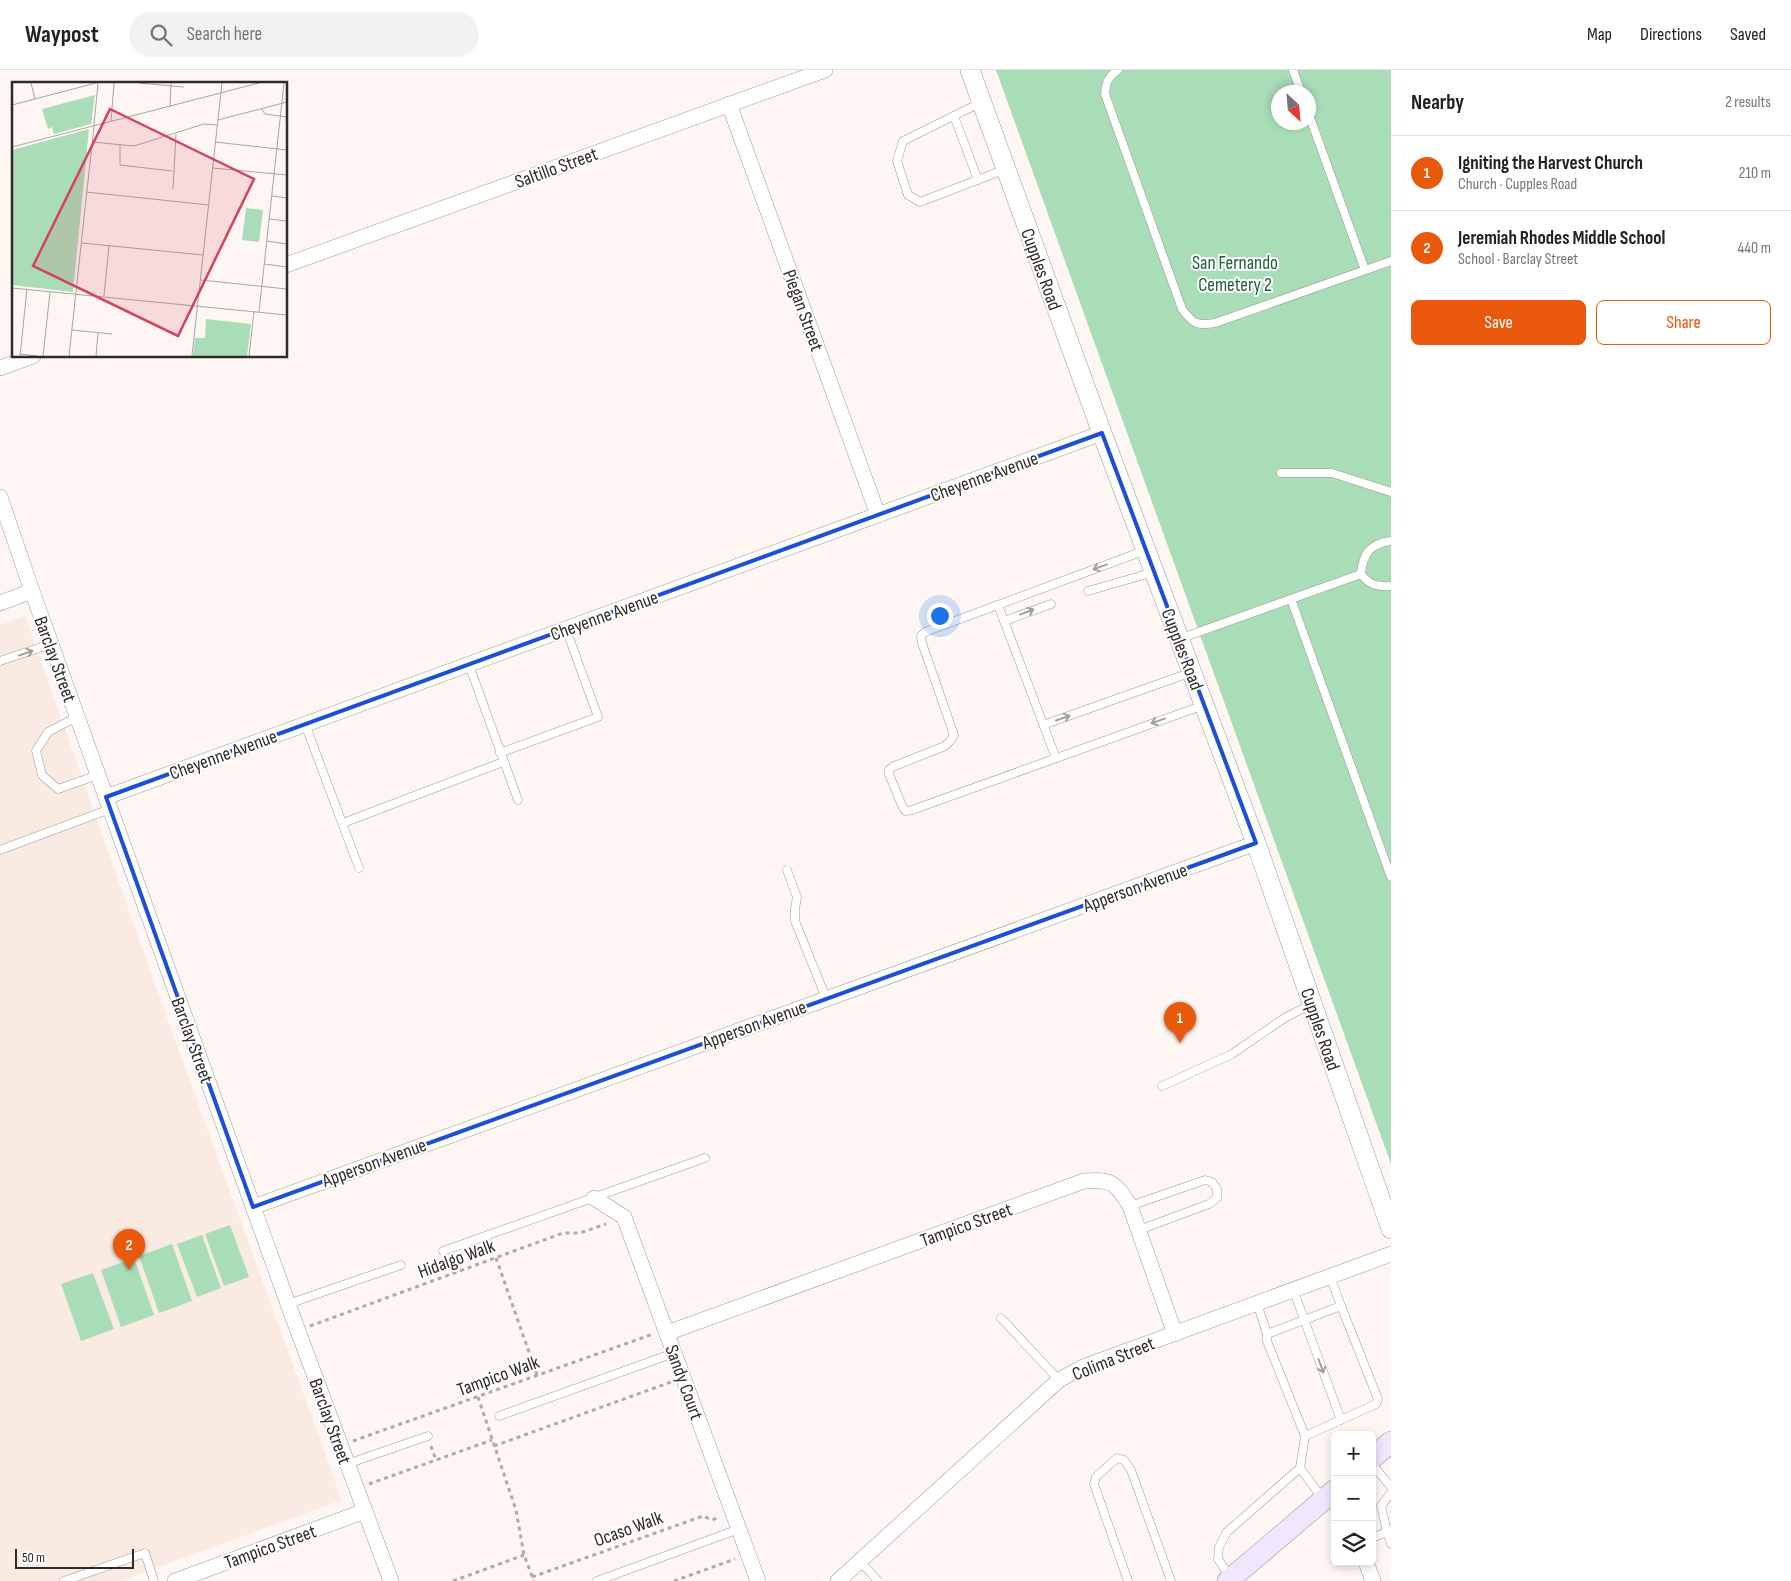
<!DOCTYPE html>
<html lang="en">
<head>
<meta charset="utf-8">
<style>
	:root { --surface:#fff; --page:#f2f2f2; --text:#202124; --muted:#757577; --line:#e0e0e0; --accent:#ea580c }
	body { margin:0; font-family:"Sofia Sans Condensed",sans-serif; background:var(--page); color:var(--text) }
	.controls { position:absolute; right:15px; bottom:15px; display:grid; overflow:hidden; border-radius:8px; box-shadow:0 2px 8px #0003 }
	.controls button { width:45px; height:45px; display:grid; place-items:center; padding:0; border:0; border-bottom:1px solid var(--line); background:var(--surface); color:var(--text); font:25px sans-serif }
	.compass { position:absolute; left:1271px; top:15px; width:45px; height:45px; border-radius:50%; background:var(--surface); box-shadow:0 2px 8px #0003; rotate:154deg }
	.scale { position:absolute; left:15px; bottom:12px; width:119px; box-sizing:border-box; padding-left:5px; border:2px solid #2d2a29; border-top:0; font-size:14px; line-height:18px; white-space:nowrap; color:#2d2a29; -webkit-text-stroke:4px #fff; paint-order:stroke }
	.you { position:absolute; left:939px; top:545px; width:18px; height:18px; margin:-12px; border:4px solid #fff; border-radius:50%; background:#1a73e8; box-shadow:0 0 0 8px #1a73e833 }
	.badge { display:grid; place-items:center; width:32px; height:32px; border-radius:50%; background:var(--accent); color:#fff; font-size:16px; font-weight:700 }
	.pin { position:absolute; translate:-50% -41px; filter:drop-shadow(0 1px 2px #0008) }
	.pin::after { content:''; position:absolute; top:26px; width:18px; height:15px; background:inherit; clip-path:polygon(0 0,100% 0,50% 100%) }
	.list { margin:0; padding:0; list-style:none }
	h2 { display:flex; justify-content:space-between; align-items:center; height:65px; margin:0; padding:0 20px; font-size:21px }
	h2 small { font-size:16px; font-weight:400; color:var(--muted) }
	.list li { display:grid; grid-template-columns:32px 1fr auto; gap:15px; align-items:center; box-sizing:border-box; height:75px; padding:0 20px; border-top:1px solid var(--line) }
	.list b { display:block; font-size:19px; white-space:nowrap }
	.list p { margin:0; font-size:16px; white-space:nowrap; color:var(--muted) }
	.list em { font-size:16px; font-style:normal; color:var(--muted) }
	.actions { display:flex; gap:10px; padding:15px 20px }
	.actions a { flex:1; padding:11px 0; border:1px solid var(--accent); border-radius:8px; text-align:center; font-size:18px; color:var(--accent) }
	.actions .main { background:var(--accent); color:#fff }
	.icon { flex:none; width:28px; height:28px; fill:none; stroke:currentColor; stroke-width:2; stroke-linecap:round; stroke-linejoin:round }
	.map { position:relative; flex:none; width:1391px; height:1511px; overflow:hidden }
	header { display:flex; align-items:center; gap:30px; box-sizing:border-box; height:70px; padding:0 25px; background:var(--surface); border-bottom:1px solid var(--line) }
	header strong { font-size:24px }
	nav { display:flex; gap:28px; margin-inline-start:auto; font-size:18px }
	.search { width:350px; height:45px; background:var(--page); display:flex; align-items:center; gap:12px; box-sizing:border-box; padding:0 18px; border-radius:28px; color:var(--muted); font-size:19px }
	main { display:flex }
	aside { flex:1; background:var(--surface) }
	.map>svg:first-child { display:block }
	.built { fill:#f9eae2 }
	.green { fill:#a8ddb8; fill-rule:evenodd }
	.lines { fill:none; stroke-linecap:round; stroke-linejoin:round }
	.service-casing { stroke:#9e9793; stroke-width:9 }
	.minor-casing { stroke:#9e9793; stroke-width:16 }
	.tertiary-casing { stroke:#9e9793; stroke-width:20 }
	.secondary-casing { stroke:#9e9793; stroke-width:22 }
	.path { stroke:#b0aaa7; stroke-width:3; stroke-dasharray:4 4; stroke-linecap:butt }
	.service { stroke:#fff; stroke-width:8 }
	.minor { stroke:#fff; stroke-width:15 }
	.tertiary { stroke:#fff; stroke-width:19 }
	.secondary { stroke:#eee7fe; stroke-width:21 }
	.oneway { stroke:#a09f9f }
	.marked { fill:none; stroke:#1d4ed8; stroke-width:4; stroke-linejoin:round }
	.labels { text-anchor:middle; stroke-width:4; stroke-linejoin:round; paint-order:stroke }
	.street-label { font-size:19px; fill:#2d2a29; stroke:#fff }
	.park-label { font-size:19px; fill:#1e603a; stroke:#fff }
	.inset-road { fill:none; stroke:#aaa4a2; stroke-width:1 }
	.view { fill:#d3435b; fill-opacity:0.15; stroke:#d3435b; stroke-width:2.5 }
	.inset-edge { fill:none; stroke:#2d2a29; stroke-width:2.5 }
</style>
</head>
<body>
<header>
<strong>Waypost</strong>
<div class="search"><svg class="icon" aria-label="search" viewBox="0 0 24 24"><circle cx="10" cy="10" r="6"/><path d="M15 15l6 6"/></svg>Search here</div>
<nav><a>Map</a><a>Directions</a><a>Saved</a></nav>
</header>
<main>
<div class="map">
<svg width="1391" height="1511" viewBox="0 0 1391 1511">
	<rect width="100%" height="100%" fill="#fef6f2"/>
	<!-- built -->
	<polygon class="built" points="25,546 159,926 342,1430 120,1511 0,1511 0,555"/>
	<!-- green -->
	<g class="green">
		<path d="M996 0H1391V1094ZM1278 22H1308V52H1278Z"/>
		<polygon points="230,1155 249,1207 224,1216 205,1164"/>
		<polygon points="202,1165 221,1218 197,1227 177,1174"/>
		<polygon points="172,1174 192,1231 159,1243 139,1186"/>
		<polygon points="134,1188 154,1245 121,1257 101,1200"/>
		<polygon points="93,1203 114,1259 81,1271 61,1214"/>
	</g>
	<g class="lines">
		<!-- service casing -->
		<g class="service-casing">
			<g id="service">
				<path d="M1118 0C1108 6 1106 13 1105 24L1182 239C1193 254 1197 256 1215 253L1391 191"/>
				<polyline points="1293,0 1301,22"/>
				<polyline points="982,32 903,71 897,91 908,125 920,132 1006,99"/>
				<polyline points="1308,42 1365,200"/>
				<polyline points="954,46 978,110"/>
				<polyline points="1281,403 1332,403 1391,422"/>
				<path d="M1391 471C1369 474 1363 484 1361 504 1369 515 1378 517 1391 516"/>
				<polyline points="1146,480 925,562 921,566 922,573 954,665 950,671 945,676 892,697 889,700 889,704 903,738 906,741 912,740 1204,635"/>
				<polyline points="1088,521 1154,502"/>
				<polyline points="1291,529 1391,807"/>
				<polyline points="998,535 1056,688"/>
				<polyline points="1004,551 1051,534"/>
				<polyline points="1179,569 1361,504"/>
				<polyline points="0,591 51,574"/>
				<polyline points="469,595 518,730"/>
				<polyline points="77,647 48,662 36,681 42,705 58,719 98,705"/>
				<polyline points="305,654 359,798"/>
				<polyline points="1043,655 1192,602"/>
				<polyline points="500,683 598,647 566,559"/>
				<polyline points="343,753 503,692"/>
				<polyline points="0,780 110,739"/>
				<polyline points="787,800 797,827 795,839 795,851 826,928"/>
				<polyline points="1162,1016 1232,984 1286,947 1312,934"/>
				<polyline points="1130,1136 1205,1110 1212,1112 1217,1119 1217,1128 1209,1134 1139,1160"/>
				<polyline points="443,1181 705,1088"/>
				<polyline points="1293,1219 1341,1350"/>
				<polyline points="1257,1233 1267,1264 1341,1236 1330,1206"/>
				<polyline points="288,1234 401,1195"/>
				<polyline points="1001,1248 1059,1310"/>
				<polyline points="1267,1264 1267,1271 1305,1366 1300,1398 1323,1429"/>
				<polyline points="499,1346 674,1283"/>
				<polyline points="1305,1366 1376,1334 1378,1329 1341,1236"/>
				<polyline points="347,1394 428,1366"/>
				<polyline points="1372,1394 1391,1417"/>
				<polyline points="1391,1423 1381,1436 1387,1462 1391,1460"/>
				<polyline points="1372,1468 1387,1462 1391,1474"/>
				<polyline points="860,1491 878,1511"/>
				<polyline points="1230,1507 1218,1489 1219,1477 1227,1462 1300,1398"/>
				<polyline points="64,1511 145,1483 154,1511"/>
				<polyline points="597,1511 739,1459"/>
				<polyline points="1128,1511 1094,1414 1096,1407 1117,1388 1124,1390 1131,1400 1171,1511"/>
			</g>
		</g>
		<!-- minor casing -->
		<g class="minor-casing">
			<g id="minor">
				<polyline points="729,34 878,445"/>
				<polyline points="286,195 825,0"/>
				<polyline points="0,298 33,286"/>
				<polyline points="0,427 32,521 288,1234 391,1511"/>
				<polyline points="0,533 32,521"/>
				<polyline points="106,727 1102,363"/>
				<polyline points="594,1128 624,1147 758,1511"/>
				<polyline points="253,1137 1256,773"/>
				<path d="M667 1263 1084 1111C1112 1109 1116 1113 1130 1136L1175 1264"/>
				<polyline points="1366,1492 1373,1511"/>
				<polyline points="175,1511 365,1441"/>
				<polyline points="838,1511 1059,1310 1083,1297 1391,1184"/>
			</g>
		</g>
		<!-- tertiary casing -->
		<g class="tertiary-casing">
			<polyline id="tertiary" points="970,0 1102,363 1256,773 1391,1159"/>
		</g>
		<!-- secondary casing -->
		<g class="secondary-casing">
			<g id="secondary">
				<polyline points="1372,1388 1391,1372"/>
				<polyline points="1228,1511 1335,1420"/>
			</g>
		</g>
		<!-- path -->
		<g class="path">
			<polyline points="496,1188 537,1305"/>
			<polyline points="310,1256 563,1163 580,1163 606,1154"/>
			<polyline points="478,1327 516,1440 524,1485 534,1511"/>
			<polyline points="353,1371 653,1264"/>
			<polyline points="431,1376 436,1390"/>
			<polyline points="494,1376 671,1312"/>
			<polyline points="369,1414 492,1370"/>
			<polyline points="532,1507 703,1446 712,1450 719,1447"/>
			<polyline points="453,1511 524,1485"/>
			<polyline points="674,1511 735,1489"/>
		</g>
		<!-- service -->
		<use href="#service" class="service"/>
		<!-- minor -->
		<use href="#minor" class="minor"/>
		<!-- tertiary -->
		<use href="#tertiary" class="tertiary"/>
		<!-- secondary -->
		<use href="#secondary" class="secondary"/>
	</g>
	<!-- one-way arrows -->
	<defs><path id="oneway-shaft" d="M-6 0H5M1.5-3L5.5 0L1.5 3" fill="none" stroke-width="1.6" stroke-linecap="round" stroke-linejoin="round" transform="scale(1.25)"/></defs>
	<g class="oneway">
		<use href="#oneway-shaft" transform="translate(1100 497) rotate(160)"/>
		<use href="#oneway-shaft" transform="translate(1027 542) rotate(-21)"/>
		<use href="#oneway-shaft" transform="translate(26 583) rotate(-19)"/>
		<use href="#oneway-shaft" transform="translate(1063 648) rotate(-19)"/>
		<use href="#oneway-shaft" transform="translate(1158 651) rotate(160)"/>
		<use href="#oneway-shaft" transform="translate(1321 1296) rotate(70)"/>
	</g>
	<!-- marked area -->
	<path class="marked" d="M1102 363 1256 773 253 1137 106 727Z"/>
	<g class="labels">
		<!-- street labels -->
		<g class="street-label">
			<text transform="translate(556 97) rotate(-20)" y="7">Saltillo Street</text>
			<text transform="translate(1042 199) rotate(70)" y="7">Cupples Road</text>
			<text transform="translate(804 240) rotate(70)" y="7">Piegan Street</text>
			<text transform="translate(984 406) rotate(-20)" y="7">Cheyenne Avenue</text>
			<text transform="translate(604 545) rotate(-20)" y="7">Cheyenne Avenue</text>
			<text transform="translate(1183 579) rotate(69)" y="7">Cupples Road</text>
			<text transform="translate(56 589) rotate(70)" y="7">Barclay Street</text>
			<text transform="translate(223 684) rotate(-20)" y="7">Cheyenne Avenue</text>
			<text transform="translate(1135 817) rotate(-20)" y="7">Apperson Avenue</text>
			<text transform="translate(754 954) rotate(-20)" y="7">Apperson Avenue</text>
			<text transform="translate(1321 959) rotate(71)" y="7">Cupples Road</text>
			<text transform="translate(193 970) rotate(70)" y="7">Barclay Street</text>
			<text transform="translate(374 1092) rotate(-20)" y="7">Apperson Avenue</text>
			<text transform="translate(966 1154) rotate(-20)" y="7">Tampico Street</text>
			<text transform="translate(456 1188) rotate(-20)" y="7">Hidalgo Walk</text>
			<text transform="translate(1113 1288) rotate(-22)" y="7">Colima Street</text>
			<text transform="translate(498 1305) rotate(-20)" y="7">Tampico Walk</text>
			<text transform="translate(685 1312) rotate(70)" y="7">Sandy Court</text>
			<text transform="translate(331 1351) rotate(70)" y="7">Barclay Street</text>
			<text transform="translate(628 1458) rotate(-20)" y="7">Ocaso Walk</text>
			<text transform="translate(270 1476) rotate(-20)" y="7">Tampico Street</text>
		</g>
		<!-- park labels -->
		<g class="park-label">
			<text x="1235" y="199">San Fernando<tspan x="1235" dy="22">Cemetery 2</tspan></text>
		</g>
	</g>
	<!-- overview -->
	<g transform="translate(12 12)">
		<rect width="275" height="275" fill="#fef6f2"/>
		<path d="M83 13 79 42 42 52 40 45 36 47 30 27ZM77 47 61 210 0 203V68ZM234 126 251 128 247 160 230 158ZM194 237 239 242 235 274H181L183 256H193Z" fill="#a8ddb8"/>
		<path class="inset-road" d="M19 1 23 17M127 1 172 5M0 23 84 1M158 24 159 1M249 26 253 32 275 35M206 38 275 20M99 39 102 1M82 43 86 1M80 60 122 64 192 42 205 43M203 60 275 68M108 63V83L160 89M0 65 247 1M201 86 275 93M161 107 164 52M74 110 197 123M260 114 275 116M257 137 275 139M255 159 275 162M70 161 191 173M252 182 275 185M189 198 275 207M0 206 275 233M92 214 97 163M247 230 272 1M60 248 100 252M8 272 25 274M8 274 15 207M31 274 38 210M57 274 82 44M84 274 86 251M180 274 210 1M237 274 242 229"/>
		<path class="view" d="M98 27 242 97 166 254 21 184Z"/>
		<rect width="275" height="275" class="inset-edge"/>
	</g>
</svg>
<div class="controls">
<button>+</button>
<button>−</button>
<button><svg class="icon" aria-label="layers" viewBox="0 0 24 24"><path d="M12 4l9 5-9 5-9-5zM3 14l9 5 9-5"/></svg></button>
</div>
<svg class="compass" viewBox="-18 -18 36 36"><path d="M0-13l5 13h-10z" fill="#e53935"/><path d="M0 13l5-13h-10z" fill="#757577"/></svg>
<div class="scale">50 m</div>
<div class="you"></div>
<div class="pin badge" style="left:1180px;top:973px">1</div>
<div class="pin badge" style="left:129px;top:1200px">2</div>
</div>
<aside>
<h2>Nearby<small>2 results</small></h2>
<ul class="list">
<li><span class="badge">1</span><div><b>Igniting the Harvest Church</b><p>Church · Cupples Road</p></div><em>210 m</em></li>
<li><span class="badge">2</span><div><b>Jeremiah Rhodes Middle School</b><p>School · Barclay Street</p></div><em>440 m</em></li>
</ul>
<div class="actions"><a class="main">Save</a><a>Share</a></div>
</aside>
</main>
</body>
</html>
